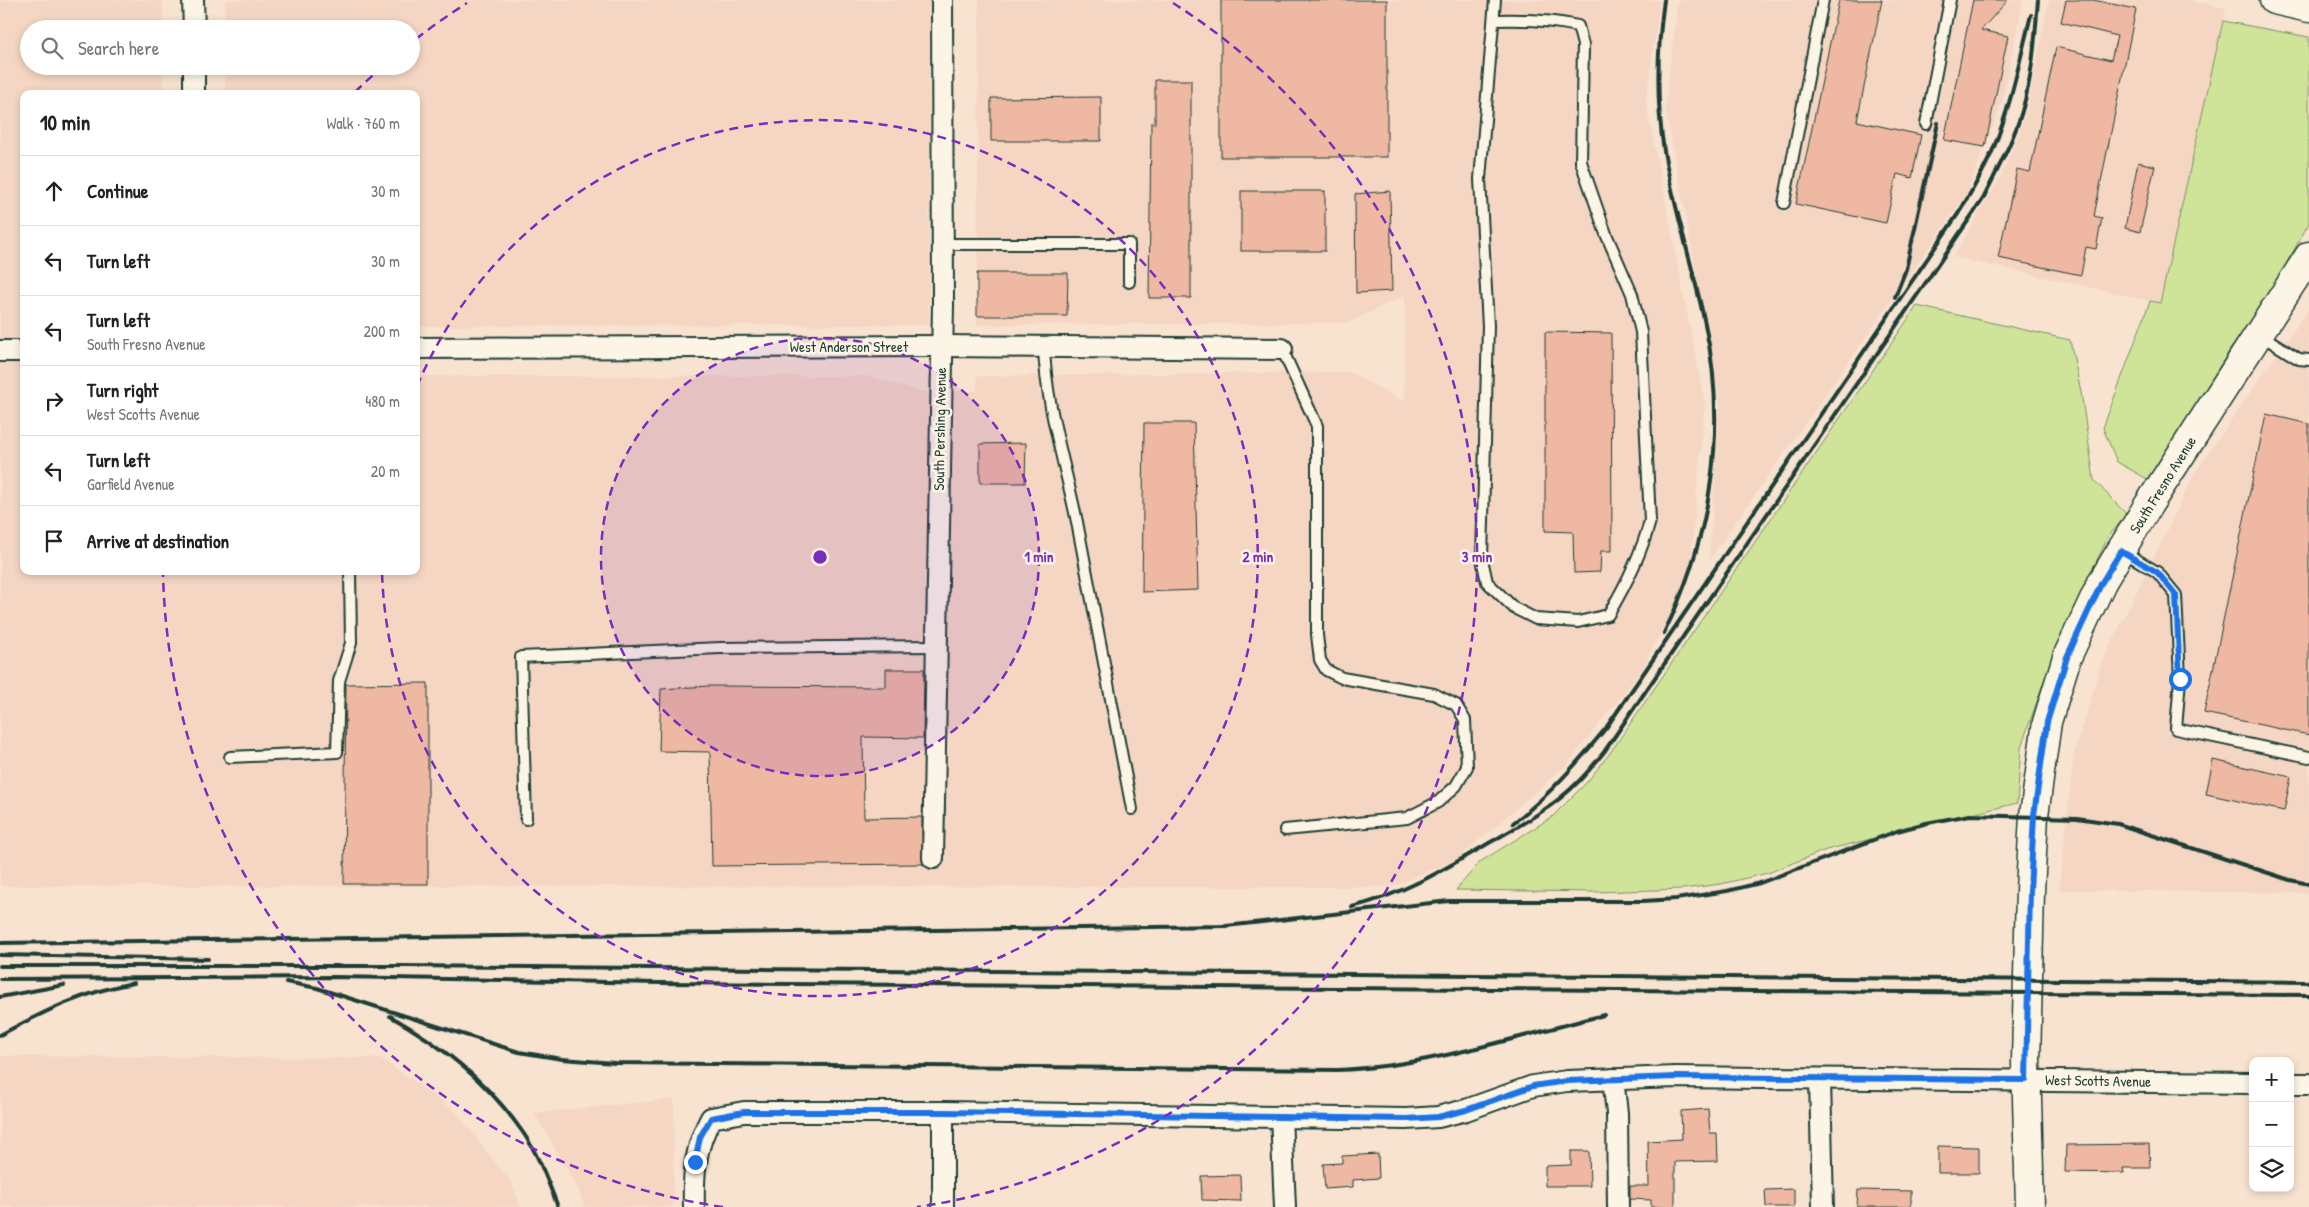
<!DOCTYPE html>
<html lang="en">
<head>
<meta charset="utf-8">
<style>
	:root { --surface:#fff; --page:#f6f6f6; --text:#222; --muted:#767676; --line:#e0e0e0 }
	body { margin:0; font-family:"Patrick Hand",sans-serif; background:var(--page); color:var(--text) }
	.controls { position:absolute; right:15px; bottom:15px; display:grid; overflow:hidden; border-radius:10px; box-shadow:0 2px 8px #0003 }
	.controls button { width:45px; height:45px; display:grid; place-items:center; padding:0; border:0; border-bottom:1px solid var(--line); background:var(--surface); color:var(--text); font:25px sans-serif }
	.stop { position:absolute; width:15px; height:15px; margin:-11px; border:4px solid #1a73e8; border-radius:50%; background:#fff }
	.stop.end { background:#1a73e8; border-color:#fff; box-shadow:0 1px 5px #0008 }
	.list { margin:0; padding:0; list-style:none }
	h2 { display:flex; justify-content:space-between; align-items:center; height:65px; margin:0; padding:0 20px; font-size:21px }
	h2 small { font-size:16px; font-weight:400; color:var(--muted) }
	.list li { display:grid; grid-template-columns:32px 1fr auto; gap:15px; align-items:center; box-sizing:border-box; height:70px; padding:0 20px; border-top:1px solid var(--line) }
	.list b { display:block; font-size:19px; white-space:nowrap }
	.list p { margin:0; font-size:16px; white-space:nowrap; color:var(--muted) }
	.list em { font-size:16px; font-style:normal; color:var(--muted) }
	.icon { flex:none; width:28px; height:28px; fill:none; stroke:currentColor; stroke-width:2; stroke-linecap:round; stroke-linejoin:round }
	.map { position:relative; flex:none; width:2309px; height:1207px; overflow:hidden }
	.search { position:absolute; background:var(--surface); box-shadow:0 2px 8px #0003; left:20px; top:20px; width:400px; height:55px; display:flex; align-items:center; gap:12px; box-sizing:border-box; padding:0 18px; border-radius:28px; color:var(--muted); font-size:19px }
	.panel { position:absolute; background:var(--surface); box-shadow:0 2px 8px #0003; left:20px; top:90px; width:400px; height:485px; border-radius:10px }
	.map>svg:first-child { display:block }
	.built { fill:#f5d6c3 }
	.green { fill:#cfe499; stroke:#779066 }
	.building { fill:#eeb8a2; stroke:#1f3d34 }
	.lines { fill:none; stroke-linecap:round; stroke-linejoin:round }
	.lane-casing { stroke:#1f3d34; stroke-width:14 }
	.street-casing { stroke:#1f3d34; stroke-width:24 }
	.secondary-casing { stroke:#1f3d34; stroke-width:31 }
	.lane { stroke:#fcf5e5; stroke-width:10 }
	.street { stroke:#fcf5e5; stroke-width:20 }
	.secondary { stroke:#fcf5e5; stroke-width:28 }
	.rail { stroke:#1f3d34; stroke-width:4 }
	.route { stroke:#1a73e8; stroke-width:6 }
	.ring { fill:none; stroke:#7b2cbf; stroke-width:2.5; stroke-dasharray:9 6 }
	.labels { text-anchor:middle; stroke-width:5; stroke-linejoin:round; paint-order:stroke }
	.street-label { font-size:15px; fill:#1f3d34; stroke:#fcf5e5 }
	.centre { fill:#7b2cbf; stroke:#fcf5e5; stroke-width:2.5 }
	.ring-label { font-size:15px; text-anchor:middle; font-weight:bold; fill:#7b2cbf; stroke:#fcf5e5; stroke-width:5; stroke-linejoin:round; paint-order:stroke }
</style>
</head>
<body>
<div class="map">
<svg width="2309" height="1207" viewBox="0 0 2309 1207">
	<rect width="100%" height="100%" fill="#f8e3d1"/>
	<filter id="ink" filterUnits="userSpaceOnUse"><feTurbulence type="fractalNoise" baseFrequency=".02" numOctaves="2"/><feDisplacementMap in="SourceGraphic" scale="10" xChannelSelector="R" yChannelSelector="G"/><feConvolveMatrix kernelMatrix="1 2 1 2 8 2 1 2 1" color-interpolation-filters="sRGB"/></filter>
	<g filter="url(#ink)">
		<!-- built -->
		<g class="built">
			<polygon points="0,0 163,0 163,29 29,29 29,66 163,66 163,94 24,94 24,571 416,571 416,376 866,376 919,391 977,391 977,376 1350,372 1404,402 1405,295 1349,323 977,325 979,0 1660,0 1646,102 1705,404 1689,578 1641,671 1567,765 1457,859 1391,887 0,886"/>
			<polygon points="225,0 929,0 929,325 416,326 416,94 225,94 225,66 411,66 411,29 225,29"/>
			<polygon points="1678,0 2023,0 2002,103 1966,195 1709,560 1720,401 1665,106"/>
			<polygon points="2049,0 2189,0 2226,8 2160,303 1953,257 2002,174 2026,115"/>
			<polygon points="2309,308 2309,893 2059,890 2074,753 2102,662 2196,471"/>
			<polygon points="0,1056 381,1058 455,1111 511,1182 521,1207 0,1207"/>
			<polygon points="674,1099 673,1207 584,1207 578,1188 534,1113"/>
		</g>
		<!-- green -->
		<g class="green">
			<polygon points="2223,21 2309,37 2309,223 2266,300 2231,348 2149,480 2117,462 2103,428 2150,301 2160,303"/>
			<polygon points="1917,306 2070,340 2081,392 2094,480 2127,515 2109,535 2057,644 2021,747 2017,803 1826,850 1768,873 1721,884 1683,889 1597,892 1456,890 1480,862 1552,817 1588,781 1610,753"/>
		</g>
		<!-- building -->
		<g class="building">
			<rect x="1221" y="0" width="166" height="157"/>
			<polygon points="1839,0 1882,0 1857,121 1921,135 1912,178 1897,174 1886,223 1796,204"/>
			<polygon points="1973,0 2008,0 1981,30 2008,36 1985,147 1944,140"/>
			<polygon points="2066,0 2093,0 2136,9 2094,216 2102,218 2096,249 2086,247 2081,275 1998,258 2017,169 2030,172 2056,47 2111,60 2117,36 2061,22"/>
			<polygon points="1155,80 1191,80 1191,298 1149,298 1151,123 1155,123"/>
			<polygon points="1101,97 1101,141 991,141 991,98"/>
			<polygon points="2138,162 2155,166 2140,232 2125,228"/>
			<rect x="1241" y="191" width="84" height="60"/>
			<polygon points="1390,191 1392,291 1356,293 1355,194"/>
			<polygon points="977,273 1068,273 1067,316 977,316"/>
			<polygon points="1545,332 1611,333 1612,551 1601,551 1600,572 1574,573 1573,532 1545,531"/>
			<polygon points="2266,414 2309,424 2309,735 2204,713"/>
			<polygon points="1144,423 1194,423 1198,590 1142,592"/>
			<polygon points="1026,443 1025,483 980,483 980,444"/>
			<polygon points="886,669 924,669 923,738 863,737 864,818 922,817 923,864 712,866 710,752 659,751 661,689 709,686 886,687"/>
			<polygon points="428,683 428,884 344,884 346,684"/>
			<polygon points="2213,760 2291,777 2284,811 2206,794"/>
			<polygon points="1708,1109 1710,1133 1717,1133 1718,1161 1675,1162 1675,1207 1651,1207 1651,1200 1630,1199 1630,1186 1649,1186 1648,1141 1682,1139 1681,1111"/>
			<polygon points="2149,1144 2150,1168 2123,1168 2124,1173 2065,1172 2066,1145"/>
			<polygon points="1938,1146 1979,1147 1979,1173 1938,1173"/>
			<polygon points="1571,1151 1589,1151 1590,1186 1545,1186 1545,1166 1571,1165"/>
			<polygon points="1378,1154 1379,1178 1353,1180 1353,1187 1325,1189 1323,1164 1342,1163 1342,1156"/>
			<polygon points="1240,1175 1241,1201 1202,1200 1201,1176"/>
			<polygon points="1794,1189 1794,1207 1766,1207 1765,1190"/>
			<polygon points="1858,1190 1911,1191 1911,1207 1857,1207"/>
		</g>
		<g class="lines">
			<!-- lane casing -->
			<g class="lane-casing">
				<g id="lane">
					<path d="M1495 20C1524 19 1549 20 1578 26L1583 45 1581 162 1606 234 1632 294 1641 332 1650 521C1641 555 1626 585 1608 615L1578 622 1536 619 1514 608 1487 582 1482 559 1488 326 1480 179 1495 0"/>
					<polyline points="1926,124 1950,0"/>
					<polyline points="1784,203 1823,0"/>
					<polyline points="943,244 1129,244 1129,282"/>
					<polyline points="2259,334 2299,359 2309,360"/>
					<path d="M1044 347C1046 407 1065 463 1077 522 1096 617 1114 713 1132 809"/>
					<polyline points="1282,349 1317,426 1317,635 1320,660 1326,670 1342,678 1434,694 1456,705 1465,720 1467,767 1456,786 1438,802 1407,818 1285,830"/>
					<polyline points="2122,551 2157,572 2176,595 2180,679 2176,729 2309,757"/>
					<polyline points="230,757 337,752 339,681 351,643 350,571"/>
					<polyline points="526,819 521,657 720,648 936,646"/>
				</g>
			</g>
			<!-- street casing -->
			<g class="street-casing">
				<g id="street">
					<polyline points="193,0 194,29"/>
					<polyline points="194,66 194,94"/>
					<polyline points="416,348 941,346 1282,349"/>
					<polyline points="0,351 24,351"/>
					<polyline points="933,858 943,305 942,0"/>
					<polyline points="1613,1079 1617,1113 1618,1207"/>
					<polyline points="1820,1079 1823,1207"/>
					<polyline points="2290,1084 2309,1084"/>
					<polyline points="943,1112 943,1207"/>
					<polyline points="1281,1116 1285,1207"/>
					<path d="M694 1207C693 1174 695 1147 711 1118L744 1112H943L1406 1119 1438 1117 1466 1110 1533 1086 1567 1081 1676 1077 2253 1083"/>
				</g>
			</g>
			<!-- secondary casing -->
			<g class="secondary-casing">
				<g id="secondary">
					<polyline points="2274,0 2309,8"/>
					<polyline points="2030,1207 2026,1062 2030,891 2034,815 2047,722 2067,657 2102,582 2149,504 2309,256"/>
				</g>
			</g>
			<!-- lane -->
			<use href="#lane" class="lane"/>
			<!-- street -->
			<use href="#street" class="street"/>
			<!-- secondary -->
			<use href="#secondary" class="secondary"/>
			<!-- rail -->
			<g class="rail">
				<path d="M1664 0C1657 50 1656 101 1664 151 1674 209 1693 266 1705 324 1728 429 1711 538 1664 633"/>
				<polyline points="1895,297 1906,269 1938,123"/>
				<path d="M1513 823C1549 796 1578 762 1606 728L1960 211C1972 190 1985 170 1994 147 2011 105 2020 59 2031 15"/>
				<path d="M1352 907C1402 895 1445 869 1489 843 1521 825 1554 807 1579 781 1588 772 1596 762 1604 752L1983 199C1997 170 2013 142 2022 111 2033 75 2035 37 2038 0"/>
				<polyline points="0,943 1226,926 1449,901 1643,901 1676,899 1727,891 1760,883 1897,831 1926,823 1970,815 2077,818 2118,824 2290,880 2309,884"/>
				<polyline points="0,955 208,959"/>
				<polyline points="0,966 401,966 2309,982"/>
				<polyline points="0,979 336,977 659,983 2309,995"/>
				<path d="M286 982 317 988 519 1052 562 1059 615 1063 1338 1070C1428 1066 1516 1037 1604 1015"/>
				<polyline points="0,997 64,985"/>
				<path d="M390 1016C443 1046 490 1084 524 1134 539 1156 548 1182 558 1207"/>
				<path d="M0 1035C43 1012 85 991 134 983"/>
			</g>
		</g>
	</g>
	<g class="lines" filter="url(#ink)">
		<!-- route -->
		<polyline class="route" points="695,1162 700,1137 711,1118 744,1112 943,1112 1406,1119 1438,1117 1466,1110 1533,1086 1567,1081 1676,1077 2026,1080 2030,891 2034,815 2047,722 2067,657 2102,582 2121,551 2157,572 2176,595 2180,679"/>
	</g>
	<!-- distance rings -->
	<circle cx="820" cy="557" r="219" fill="#7b2cbf" fill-opacity=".12"/>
	<g class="ring">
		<circle cx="820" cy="557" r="219"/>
		<path d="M417 386A438 438 0 1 1 382 572"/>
		<path d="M723 1207A657 657 0 0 1 163 574M355 92A657 657 0 0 1 380 69M416 39A657 657 0 0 1 467 3M1173 3A657 657 0 0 1 917 1207"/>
	</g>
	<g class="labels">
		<!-- street labels -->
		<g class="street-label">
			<text x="849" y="352">West Anderson Street</text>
			<text transform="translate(940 429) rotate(-89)" y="5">South Pershing Avenue</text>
			<text transform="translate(2163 485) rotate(-58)" y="5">South Fresno Avenue</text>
			<text transform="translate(2098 1081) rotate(1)" y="5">West Scotts Avenue</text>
		</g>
	</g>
	<circle cx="820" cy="557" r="8" class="centre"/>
	<g class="ring-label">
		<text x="1039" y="562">1 min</text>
		<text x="1258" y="562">2 min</text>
		<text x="1477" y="562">3 min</text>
	</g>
</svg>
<div class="controls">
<button>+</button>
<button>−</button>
<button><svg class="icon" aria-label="layers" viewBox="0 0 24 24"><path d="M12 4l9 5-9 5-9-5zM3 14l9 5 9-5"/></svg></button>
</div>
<div class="stop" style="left:2180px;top:679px"></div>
<div class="stop end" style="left:695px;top:1162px"></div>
<div class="search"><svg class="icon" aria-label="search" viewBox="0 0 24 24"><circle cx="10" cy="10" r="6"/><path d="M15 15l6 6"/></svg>Search here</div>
<section class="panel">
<h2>10 min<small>Walk · 760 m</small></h2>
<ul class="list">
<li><svg class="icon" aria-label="ahead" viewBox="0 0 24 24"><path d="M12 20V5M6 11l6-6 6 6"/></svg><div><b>Continue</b></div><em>30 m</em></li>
<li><svg class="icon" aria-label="left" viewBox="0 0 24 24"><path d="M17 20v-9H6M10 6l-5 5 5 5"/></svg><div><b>Turn left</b></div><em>30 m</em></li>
<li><svg class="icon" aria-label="left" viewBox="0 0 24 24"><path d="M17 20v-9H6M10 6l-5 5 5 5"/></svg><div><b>Turn left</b><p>South Fresno Avenue</p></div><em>200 m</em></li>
<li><svg class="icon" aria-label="right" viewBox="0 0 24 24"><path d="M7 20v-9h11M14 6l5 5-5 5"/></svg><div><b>Turn right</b><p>West Scotts Avenue</p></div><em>480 m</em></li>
<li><svg class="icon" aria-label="left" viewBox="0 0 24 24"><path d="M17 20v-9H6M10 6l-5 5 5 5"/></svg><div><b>Turn left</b><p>Garfield Avenue</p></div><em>20 m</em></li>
<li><svg class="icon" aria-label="arrive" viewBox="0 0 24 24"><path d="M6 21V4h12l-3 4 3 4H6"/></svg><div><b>Arrive at destination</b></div></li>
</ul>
</section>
</div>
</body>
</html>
